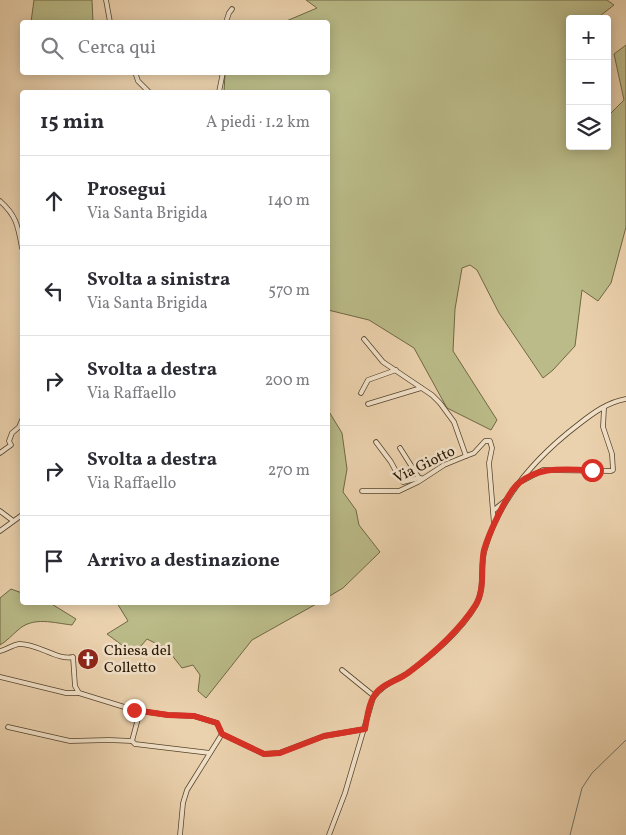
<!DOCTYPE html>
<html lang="it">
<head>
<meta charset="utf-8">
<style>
	:root { --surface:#fff; --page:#f7f7f7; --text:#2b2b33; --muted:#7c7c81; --line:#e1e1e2 }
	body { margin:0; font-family:Vollkorn,serif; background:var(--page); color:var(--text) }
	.controls { position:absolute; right:15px; top:15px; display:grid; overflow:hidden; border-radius:5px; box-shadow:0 2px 12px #0003 }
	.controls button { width:45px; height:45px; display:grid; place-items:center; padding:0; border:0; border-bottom:1px solid var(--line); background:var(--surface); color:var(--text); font:25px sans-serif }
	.stop { position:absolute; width:15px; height:15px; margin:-11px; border:4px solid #d93025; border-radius:50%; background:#fff }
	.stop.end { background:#d93025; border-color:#fff; box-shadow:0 1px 5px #0008 }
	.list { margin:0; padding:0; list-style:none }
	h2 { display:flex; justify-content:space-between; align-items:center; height:65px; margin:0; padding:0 20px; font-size:21px }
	h2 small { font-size:16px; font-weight:400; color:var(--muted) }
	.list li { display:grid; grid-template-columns:32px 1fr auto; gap:15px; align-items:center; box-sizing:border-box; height:90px; padding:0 20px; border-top:1px solid var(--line) }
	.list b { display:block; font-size:19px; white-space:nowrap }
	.list p { margin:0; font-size:16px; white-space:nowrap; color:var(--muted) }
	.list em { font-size:16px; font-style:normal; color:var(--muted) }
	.icon { flex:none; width:28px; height:28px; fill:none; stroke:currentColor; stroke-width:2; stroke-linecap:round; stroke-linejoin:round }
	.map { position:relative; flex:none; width:626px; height:835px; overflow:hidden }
	.search { position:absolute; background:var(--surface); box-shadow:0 2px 12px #0003; left:20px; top:20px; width:310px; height:55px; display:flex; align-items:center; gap:12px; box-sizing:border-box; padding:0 18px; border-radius:5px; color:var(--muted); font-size:19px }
	.panel { position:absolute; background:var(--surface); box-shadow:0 2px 12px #0003; left:20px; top:90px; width:310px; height:515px; border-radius:5px }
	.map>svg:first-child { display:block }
	.green { fill:#babb88; stroke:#706844 }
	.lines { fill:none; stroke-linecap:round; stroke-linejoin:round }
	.stream { stroke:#6c756b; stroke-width:1 }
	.minor-casing { stroke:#56442c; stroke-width:5.5 }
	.minor { stroke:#f2e2ca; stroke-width:4 }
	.route { stroke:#d93025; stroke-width:6 }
	.labels { text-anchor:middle; stroke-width:5; stroke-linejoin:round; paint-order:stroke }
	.street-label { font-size:15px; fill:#251400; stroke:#f2e2ca }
	.poi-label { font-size:15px; fill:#251400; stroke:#f2e2ca; text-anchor:start }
</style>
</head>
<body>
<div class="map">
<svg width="626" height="835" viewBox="0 0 626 835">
	<rect width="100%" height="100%" fill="#ebd2ae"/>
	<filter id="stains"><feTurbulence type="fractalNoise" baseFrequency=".004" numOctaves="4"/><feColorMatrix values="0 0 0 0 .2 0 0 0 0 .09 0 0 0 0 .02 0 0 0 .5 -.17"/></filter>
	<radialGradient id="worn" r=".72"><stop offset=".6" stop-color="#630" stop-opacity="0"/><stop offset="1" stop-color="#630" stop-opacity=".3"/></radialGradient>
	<!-- green -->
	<g class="green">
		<polygon points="34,0 92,0 93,22 31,22"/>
		<polygon points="306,0 607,0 614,5 596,19 570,19 570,146 607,146 607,114 609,115 624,100 614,54 626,45 626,227 611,283 598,301 582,290 575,346 553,370 543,378 499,313 477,270 470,265 462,268 455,309 453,351 497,420 491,430 447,408 414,348 369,320 328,310 328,92 224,92 225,73 328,72 328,22 284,22 317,8"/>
		<polygon points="328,410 342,433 347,469 343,492 356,510 359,525 380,552 343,588 328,597"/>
		<path d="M11 589 22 593V602L50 603 76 619 72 625C54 623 33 616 18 630 12 635 7 641 0 645V598Z"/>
		<polygon points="117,603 318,603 252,640 206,698 198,691 200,675 193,665 182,668 167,649 147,639 134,654 107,634 128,621"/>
	</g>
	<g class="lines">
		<!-- stream -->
		<polyline class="stream" points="570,835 582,788 592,773 626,740"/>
		<!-- minor casing -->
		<g class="minor-casing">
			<g id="minor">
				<polyline points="106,0 110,22"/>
				<polyline points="226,22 229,13 232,9"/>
				<polyline points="135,72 138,81 149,92"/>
				<polyline points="219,92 223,72"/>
				<path d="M0 201C17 216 18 227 22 248"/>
				<polyline points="364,339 383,362 432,395 440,403 454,422 466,456 474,453 485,441 490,441 492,448 489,463 494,524"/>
				<polyline points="361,393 368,380 396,370"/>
				<polyline points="368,404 421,388"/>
				<polyline points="376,442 391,462 400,479 403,482 419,478"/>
				<polyline points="400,448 419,478 421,478"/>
				<polyline points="0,453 11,445 9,441 12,433 19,427 22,420"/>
				<polyline points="522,481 543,470 611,471 613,470 612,454 603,427 604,408"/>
				<polyline points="362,491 399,491 418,482 444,465 466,456"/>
				<polyline points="494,510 505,501"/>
				<polyline points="0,511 12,520"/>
				<polyline points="0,531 22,515"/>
				<path d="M0 651C6 650 12 645 19 644 37 643 58 661 73 657L75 686 79 693 134 710 168 715 194 716 217 723 222 734 264 754 279 753 324 736 365 729"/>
				<polyline points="342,670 374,696"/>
				<polyline points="0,677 66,693 79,693"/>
				<polyline points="140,711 132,741 135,744 210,753"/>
				<polyline points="8,727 70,741 109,740 132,741"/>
				<polyline points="180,835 183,803 187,790 222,734"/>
				<path d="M329 835 345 793 373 698C382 685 393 682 406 674 430 658 462 630 476 605 486 587 479 567 485 549 500 497 537 456 579 424 593 413 608 402 626 399"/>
			</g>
		</g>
		<!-- minor -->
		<use href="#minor" class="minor"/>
	</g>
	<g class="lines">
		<!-- route -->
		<path class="route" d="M134 710 168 715 194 716 217 723 222 734 264 754 280 753 324 736 365 729C367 719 368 705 374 696 381 684 397 681 408 673 433 654 458 632 475 606 486 589 480 568 484 550 488 536 507 492 519 483 541 465 566 470 592 470"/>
	</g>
	<!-- icons -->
	<defs>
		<g id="church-disc" transform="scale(1.125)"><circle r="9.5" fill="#8f2418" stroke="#f2e2ca"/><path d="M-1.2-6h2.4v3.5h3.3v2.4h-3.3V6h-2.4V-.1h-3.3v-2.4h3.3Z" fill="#fff"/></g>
	</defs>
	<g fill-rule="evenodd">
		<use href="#church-disc" x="88" y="659"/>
	</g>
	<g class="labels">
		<!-- street labels -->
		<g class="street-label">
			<text transform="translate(424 464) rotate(-26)" y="5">Via Giotto</text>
		</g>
		<!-- poi labels -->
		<g class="poi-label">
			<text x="104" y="655">Chiesa del<tspan x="104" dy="17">Colletto</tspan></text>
		</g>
	</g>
	<rect width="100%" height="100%" filter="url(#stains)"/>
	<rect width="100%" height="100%" fill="url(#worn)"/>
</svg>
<div class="controls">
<button>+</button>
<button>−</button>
<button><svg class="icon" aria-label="layers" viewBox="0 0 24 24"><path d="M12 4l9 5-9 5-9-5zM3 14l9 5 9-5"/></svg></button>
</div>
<div class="stop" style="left:592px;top:470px"></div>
<div class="stop end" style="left:134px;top:710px"></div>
<div class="search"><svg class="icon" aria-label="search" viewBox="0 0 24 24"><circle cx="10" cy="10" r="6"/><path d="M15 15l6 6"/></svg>Cerca qui</div>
<section class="panel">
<h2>15 min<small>A piedi · 1.2 km</small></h2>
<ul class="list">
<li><svg class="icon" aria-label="ahead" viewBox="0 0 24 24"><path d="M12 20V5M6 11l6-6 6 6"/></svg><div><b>Prosegui</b><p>Via Santa Brigida</p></div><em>140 m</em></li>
<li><svg class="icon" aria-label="left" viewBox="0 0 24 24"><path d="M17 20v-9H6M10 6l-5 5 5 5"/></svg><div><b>Svolta a sinistra</b><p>Via Santa Brigida</p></div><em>570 m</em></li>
<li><svg class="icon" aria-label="right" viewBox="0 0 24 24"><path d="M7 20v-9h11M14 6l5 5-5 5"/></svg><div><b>Svolta a destra</b><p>Via Raffaello</p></div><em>200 m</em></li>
<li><svg class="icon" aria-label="right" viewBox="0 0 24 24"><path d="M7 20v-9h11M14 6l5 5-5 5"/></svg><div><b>Svolta a destra</b><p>Via Raffaello</p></div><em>270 m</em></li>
<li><svg class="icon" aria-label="arrive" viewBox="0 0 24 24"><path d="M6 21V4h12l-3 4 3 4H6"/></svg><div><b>Arrivo a destinazione</b></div></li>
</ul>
</section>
</div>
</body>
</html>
